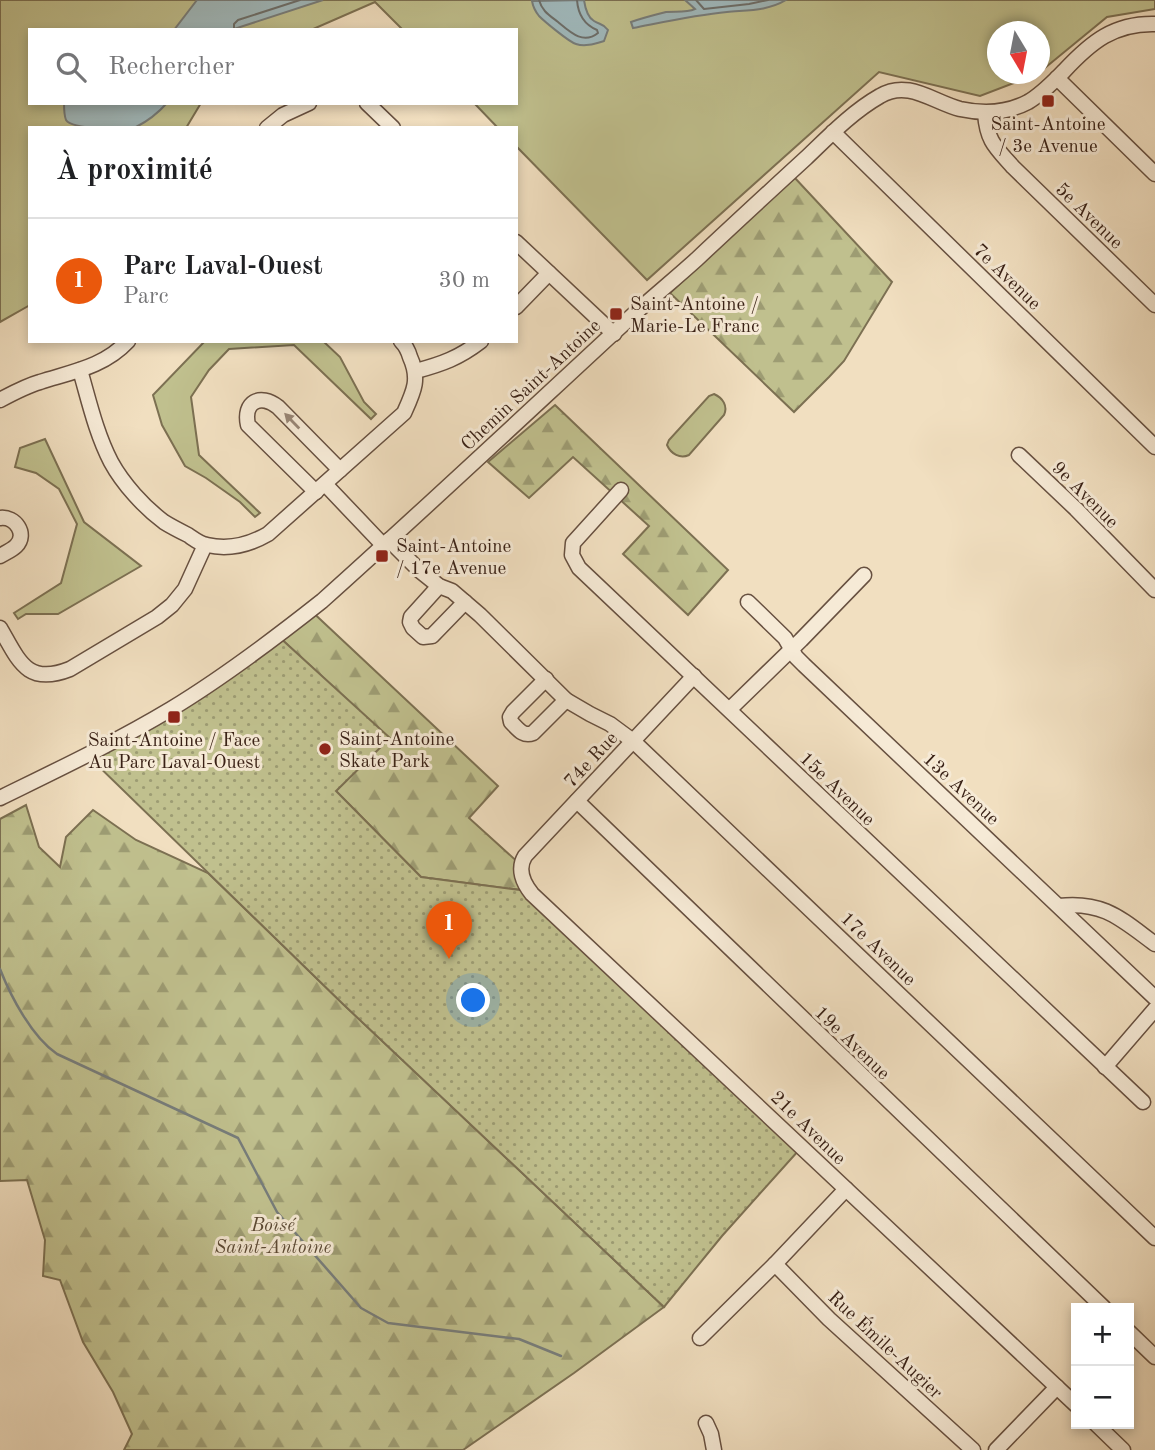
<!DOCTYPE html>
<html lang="fr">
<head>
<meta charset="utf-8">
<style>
	:root { --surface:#fff; --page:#f6f6f6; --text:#202124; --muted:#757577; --line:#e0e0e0; --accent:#ea580c }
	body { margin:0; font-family:"Old Standard TT",serif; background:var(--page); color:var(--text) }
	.controls { position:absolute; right:21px; bottom:21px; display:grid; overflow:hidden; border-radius:0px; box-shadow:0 4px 10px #0003 }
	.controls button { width:63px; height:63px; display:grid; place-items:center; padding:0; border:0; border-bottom:2px solid var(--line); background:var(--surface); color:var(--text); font:35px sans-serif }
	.compass { position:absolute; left:987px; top:21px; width:63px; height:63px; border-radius:50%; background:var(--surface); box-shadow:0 4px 10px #0003; rotate:170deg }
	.you { position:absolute; left:474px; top:1001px; width:24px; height:24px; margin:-18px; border:5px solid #fff; border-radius:50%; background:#1a73e8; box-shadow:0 0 0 10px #1a73e833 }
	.badge { display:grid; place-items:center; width:46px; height:46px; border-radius:50%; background:var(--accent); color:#fff; font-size:23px; font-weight:700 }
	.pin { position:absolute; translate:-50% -58px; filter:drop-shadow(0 2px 4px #0008) }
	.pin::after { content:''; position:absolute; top:37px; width:24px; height:21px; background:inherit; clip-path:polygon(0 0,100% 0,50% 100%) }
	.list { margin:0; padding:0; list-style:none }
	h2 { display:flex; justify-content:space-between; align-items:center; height:91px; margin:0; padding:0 28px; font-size:30px }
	h2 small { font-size:23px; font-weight:400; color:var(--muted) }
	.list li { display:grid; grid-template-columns:46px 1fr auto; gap:21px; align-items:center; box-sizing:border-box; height:126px; padding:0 28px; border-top:2px solid var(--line) }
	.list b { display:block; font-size:26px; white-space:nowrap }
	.list p { margin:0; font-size:23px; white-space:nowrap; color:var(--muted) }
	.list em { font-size:23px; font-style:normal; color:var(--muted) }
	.icon { flex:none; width:38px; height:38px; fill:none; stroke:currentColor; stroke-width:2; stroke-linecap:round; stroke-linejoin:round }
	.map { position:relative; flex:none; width:1155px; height:1450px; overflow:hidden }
	.search { position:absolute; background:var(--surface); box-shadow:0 4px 10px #0003; left:28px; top:28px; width:490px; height:77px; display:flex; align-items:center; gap:18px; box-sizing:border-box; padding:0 24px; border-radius:0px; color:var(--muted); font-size:26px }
	.panel { position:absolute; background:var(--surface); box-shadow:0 4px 10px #0003; left:28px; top:126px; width:490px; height:217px; border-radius:0px }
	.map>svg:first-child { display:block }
	.grass { fill:#c0c08e; stroke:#7c7052; stroke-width:2 }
	.forest { fill:url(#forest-firs); stroke:#7c7052; stroke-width:2 }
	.park { fill:url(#park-dots); stroke:#7c7052; stroke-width:2 }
	.water { fill:#a0babe; stroke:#777d7b; stroke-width:2 }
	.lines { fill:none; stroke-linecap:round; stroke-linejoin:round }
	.shore { stroke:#6c6e6a; stroke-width:2 }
	.stream { stroke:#777d7b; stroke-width:2.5 }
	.minor-casing { stroke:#675040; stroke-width:17 }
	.minor { stroke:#f6ead6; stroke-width:14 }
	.oneway { fill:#988676 }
	.poi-dot { fill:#8f2418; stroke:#f6ead6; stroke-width:2.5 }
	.labels { text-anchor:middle; stroke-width:6; stroke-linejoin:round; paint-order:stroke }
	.poi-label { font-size:19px; fill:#392116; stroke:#f6ead6; text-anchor:start }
	.street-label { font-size:19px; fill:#392116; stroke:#f6ead6 }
	.park-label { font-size:19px; font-style:italic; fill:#5b4934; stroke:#f6ead6 }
</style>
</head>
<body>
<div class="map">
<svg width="1155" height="1450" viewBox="0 0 1155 1450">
	<defs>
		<pattern id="forest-firs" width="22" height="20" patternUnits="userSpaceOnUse" patternTransform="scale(1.75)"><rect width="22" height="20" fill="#c0c08e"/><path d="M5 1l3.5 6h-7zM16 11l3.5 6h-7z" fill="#9d9c73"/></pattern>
		<pattern id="park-dots" width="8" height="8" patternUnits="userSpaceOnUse" patternTransform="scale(1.75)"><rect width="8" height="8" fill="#c0c08e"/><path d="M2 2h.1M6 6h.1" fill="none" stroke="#9d9c73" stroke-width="1.8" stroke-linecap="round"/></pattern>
	</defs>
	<rect width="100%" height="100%" fill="#f1dfc0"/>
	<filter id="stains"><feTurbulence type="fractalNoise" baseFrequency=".00286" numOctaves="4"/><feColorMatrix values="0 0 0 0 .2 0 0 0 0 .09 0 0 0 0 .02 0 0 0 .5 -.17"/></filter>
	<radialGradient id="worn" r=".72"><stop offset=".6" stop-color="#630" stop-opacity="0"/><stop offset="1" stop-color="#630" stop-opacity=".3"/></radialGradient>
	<!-- grass -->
	<g class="grass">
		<polygon points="0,0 1155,0 1155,9 1107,17 1040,72 1040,32 998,32 998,74 1037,74 980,96 879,72 647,280 516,146 516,128 498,128 474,103 516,103 516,30 403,30 375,2 311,30 30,30 30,103 201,103 186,128 30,128 30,305 0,322"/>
		<polygon points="205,341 323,341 340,357 364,402 376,414 371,419 294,345 229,349 209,370 191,397 199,455 260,513 255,517 240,502 206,478 185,466 162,425 153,395"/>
		<path d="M714 394C723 398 728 406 724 415L689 455C680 459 671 454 667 445L669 440 709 396Z"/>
		<polygon points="45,439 84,522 141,566 58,614 26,614 18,619 14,613 61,583 77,524 59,489 36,473 15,467 20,448"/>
	</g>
	<!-- forest -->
	<g class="forest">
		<polygon points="794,177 892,282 844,361 829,377 794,412 670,293"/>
		<polygon points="555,405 728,570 688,615 623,554 649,526 573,457 529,498 488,462"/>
		<polygon points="306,606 498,786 469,818 521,865 528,891 421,877 336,791 389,738 278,636"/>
		<polygon points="26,805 39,847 60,867 66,837 93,810 136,840 208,873 343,1004 664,1307 574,1373 463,1450 124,1450 132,1434 113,1392 83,1342 60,1280 43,1276 45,1240 27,1180 0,1181 0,819"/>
	</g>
	<!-- park -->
	<polygon class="park" points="278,636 390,738 336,791 421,877 528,891 799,1150 722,1236 664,1307 343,1004 87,755"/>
	<!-- water -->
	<g class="water">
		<polygon points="197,0 323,0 231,30 174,30"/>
		<path d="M584 0C585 7 587 17 594 21 600 25 603 23 608 30L604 41C594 44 585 47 576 44 569 42 544 21 539 16 535 11 533 7 532 1Z"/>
		<path d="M685 0H786C768 11 747 10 727 12 695 15 664 22 633 28L631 22C642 18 654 15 666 12 676 11 686 13 695 9Z"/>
		<path d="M64 103H167C159 112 146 122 136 127 126 130 72 130 66 120 64 115 64 108 64 103Z"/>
	</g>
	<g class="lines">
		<!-- shore -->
		<g class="shore">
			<path d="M539 0C542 11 549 15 558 22 570 32 583 45 598 33L597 30C585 25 578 14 577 0"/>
			<polyline points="696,0 704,9 749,4 768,0"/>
			<polyline points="234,30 234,24 238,20 300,0"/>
		</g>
		<!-- stream -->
		<path class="stream" d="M0 969C11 997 32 1037 57 1054L238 1138 277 1212 361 1308 388 1323 519 1339 561 1356"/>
		<!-- minor casing -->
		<g class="minor-casing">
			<g id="minor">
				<polyline points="1057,78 1155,174"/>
				<polyline points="367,103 393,128"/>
				<path d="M985 113C987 141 995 147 1013 167L1155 305"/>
				<polyline points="267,128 283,115 309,103"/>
				<polyline points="833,132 1155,447"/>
				<polyline points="516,242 614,334"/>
				<polyline points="516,307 549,273"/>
				<path d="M80 370C89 401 96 433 111 462 123 484 144 507 164 522 172 527 180 531 188 535 194 539 200 544 207 545 229 550 249 545 268 534L404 413C414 391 420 379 410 357 408 350 406 346 401 341"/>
				<path d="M416 371C442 364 459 358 481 341"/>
				<path d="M0 400C13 393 26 386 40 382 71 372 104 367 128 341"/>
				<polyline points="1019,455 1076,509 1155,590"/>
				<polyline points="325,484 383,545"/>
				<polyline points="621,490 573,543 572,555 579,568 1143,1102"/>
				<path d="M316 492 248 425C243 402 260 393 278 407L340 470"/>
				<path d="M0 518C15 516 28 534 16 546 12 550 5 553 0 556"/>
				<polyline points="389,540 419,570 439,586 452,591 480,615 566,700 590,714 610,724 633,741 1155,1238"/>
				<polyline points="439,586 411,617 410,622 413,628 423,637 432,636 465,602"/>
				<polyline points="748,602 785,638 796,657 804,665 1155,998"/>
				<path d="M0 628C19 661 27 686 70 669L157 617 172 605 185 589 205 545"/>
				<path d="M694 676 525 856C517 869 523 883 532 894L1076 1405"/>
				<path d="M546 679 513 712 510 717 511 722C518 729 523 737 533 733L566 700"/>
				<polyline points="730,709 801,640 864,575"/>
				<path d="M0 798C57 770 116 742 171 709 224 677 274 639 322 601 427 507 529 411 633 315 654 296 676 278 697 259 733 225 770 191 806 158 829 136 852 112 880 96 908 79 933 102 960 109 983 114 1007 113 1028 102 1042 94 1053 82 1064 71 1091 42 1114 23 1155 24"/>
				<polyline points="577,801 1104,1308"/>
				<path d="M1059 906C1104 901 1121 919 1155 944"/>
				<polyline points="1105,1067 1155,1009"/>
				<polyline points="775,1264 829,1319 973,1450"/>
				<polyline points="1129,1332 1155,1357"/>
				<polyline points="700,1338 775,1264 846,1189"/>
				<polyline points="706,1423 711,1434 714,1450"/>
				<polyline points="1096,1424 1123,1450"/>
				<polyline points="996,1450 1057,1387"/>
			</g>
		</g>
		<!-- minor -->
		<use href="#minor" class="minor"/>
	</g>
	<!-- one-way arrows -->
	<defs><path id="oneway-solid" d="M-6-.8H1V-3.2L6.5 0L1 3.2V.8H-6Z" transform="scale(1.75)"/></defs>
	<use class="oneway" href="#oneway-solid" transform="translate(292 421) rotate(-134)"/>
	<!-- markers -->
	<g class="poi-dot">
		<rect x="1041" y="94" width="14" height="14" rx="3.5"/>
		<rect x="609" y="307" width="14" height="14" rx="3.5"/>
		<rect x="375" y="549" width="14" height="14" rx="3.5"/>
		<rect x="167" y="710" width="14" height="14" rx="3.5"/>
		<circle cx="325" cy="749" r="7"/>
	</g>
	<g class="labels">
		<!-- poi labels -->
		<g class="poi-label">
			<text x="1048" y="130" text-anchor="middle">Saint-Antoine<tspan x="1048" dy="22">/ 3e Avenue</tspan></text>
			<text x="630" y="310">Saint-Antoine /<tspan x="630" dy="22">Marie-Le Franc</tspan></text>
			<text x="396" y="552">Saint-Antoine<tspan x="396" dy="22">/ 17e Avenue</tspan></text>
			<text x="339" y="745">Saint-Antoine<tspan x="339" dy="22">Skate Park</tspan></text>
			<text x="174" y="746" text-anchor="middle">Saint-Antoine / Face<tspan x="174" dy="22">Au Parc Laval-Ouest</tspan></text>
		</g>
		<!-- street labels -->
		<g class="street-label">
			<text transform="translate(1090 215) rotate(44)" y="7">5e Avenue</text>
			<text transform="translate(1008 276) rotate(44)" y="7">7e Avenue</text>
			<text transform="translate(530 384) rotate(-43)" y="7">Chemin Saint-Antoine</text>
			<text transform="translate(1086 494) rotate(45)" y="7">9e Avenue</text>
			<text transform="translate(590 759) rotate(-47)" y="7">74e Rue</text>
			<text transform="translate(838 788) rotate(44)" y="7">15e Avenue</text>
			<text transform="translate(962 788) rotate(43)" y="7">13e Avenue</text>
			<text transform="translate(879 948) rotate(44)" y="7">17e Avenue</text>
			<text transform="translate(853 1042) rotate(44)" y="7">19e Avenue</text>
			<text transform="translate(809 1127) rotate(44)" y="7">21e Avenue</text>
			<text transform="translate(886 1344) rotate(43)" y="7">Rue Émile-Augier</text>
		</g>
		<!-- park labels -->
		<g class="park-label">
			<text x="273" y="1231">Boisé<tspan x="273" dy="22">Saint-Antoine</tspan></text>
		</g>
	</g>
	<rect width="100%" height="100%" filter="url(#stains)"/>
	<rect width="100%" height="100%" fill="url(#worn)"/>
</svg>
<div class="controls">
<button>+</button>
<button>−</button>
</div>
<svg class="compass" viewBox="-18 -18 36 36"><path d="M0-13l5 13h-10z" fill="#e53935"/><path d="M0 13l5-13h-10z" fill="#757577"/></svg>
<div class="you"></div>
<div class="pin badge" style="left:449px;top:959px">1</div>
<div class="search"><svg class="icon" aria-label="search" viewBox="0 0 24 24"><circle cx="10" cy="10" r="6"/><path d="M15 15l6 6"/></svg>Rechercher</div>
<section class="panel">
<h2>À proximité<small></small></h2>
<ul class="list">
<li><span class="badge">1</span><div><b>Parc Laval-Ouest</b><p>Parc</p></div><em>30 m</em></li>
</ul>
</section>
</div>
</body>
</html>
